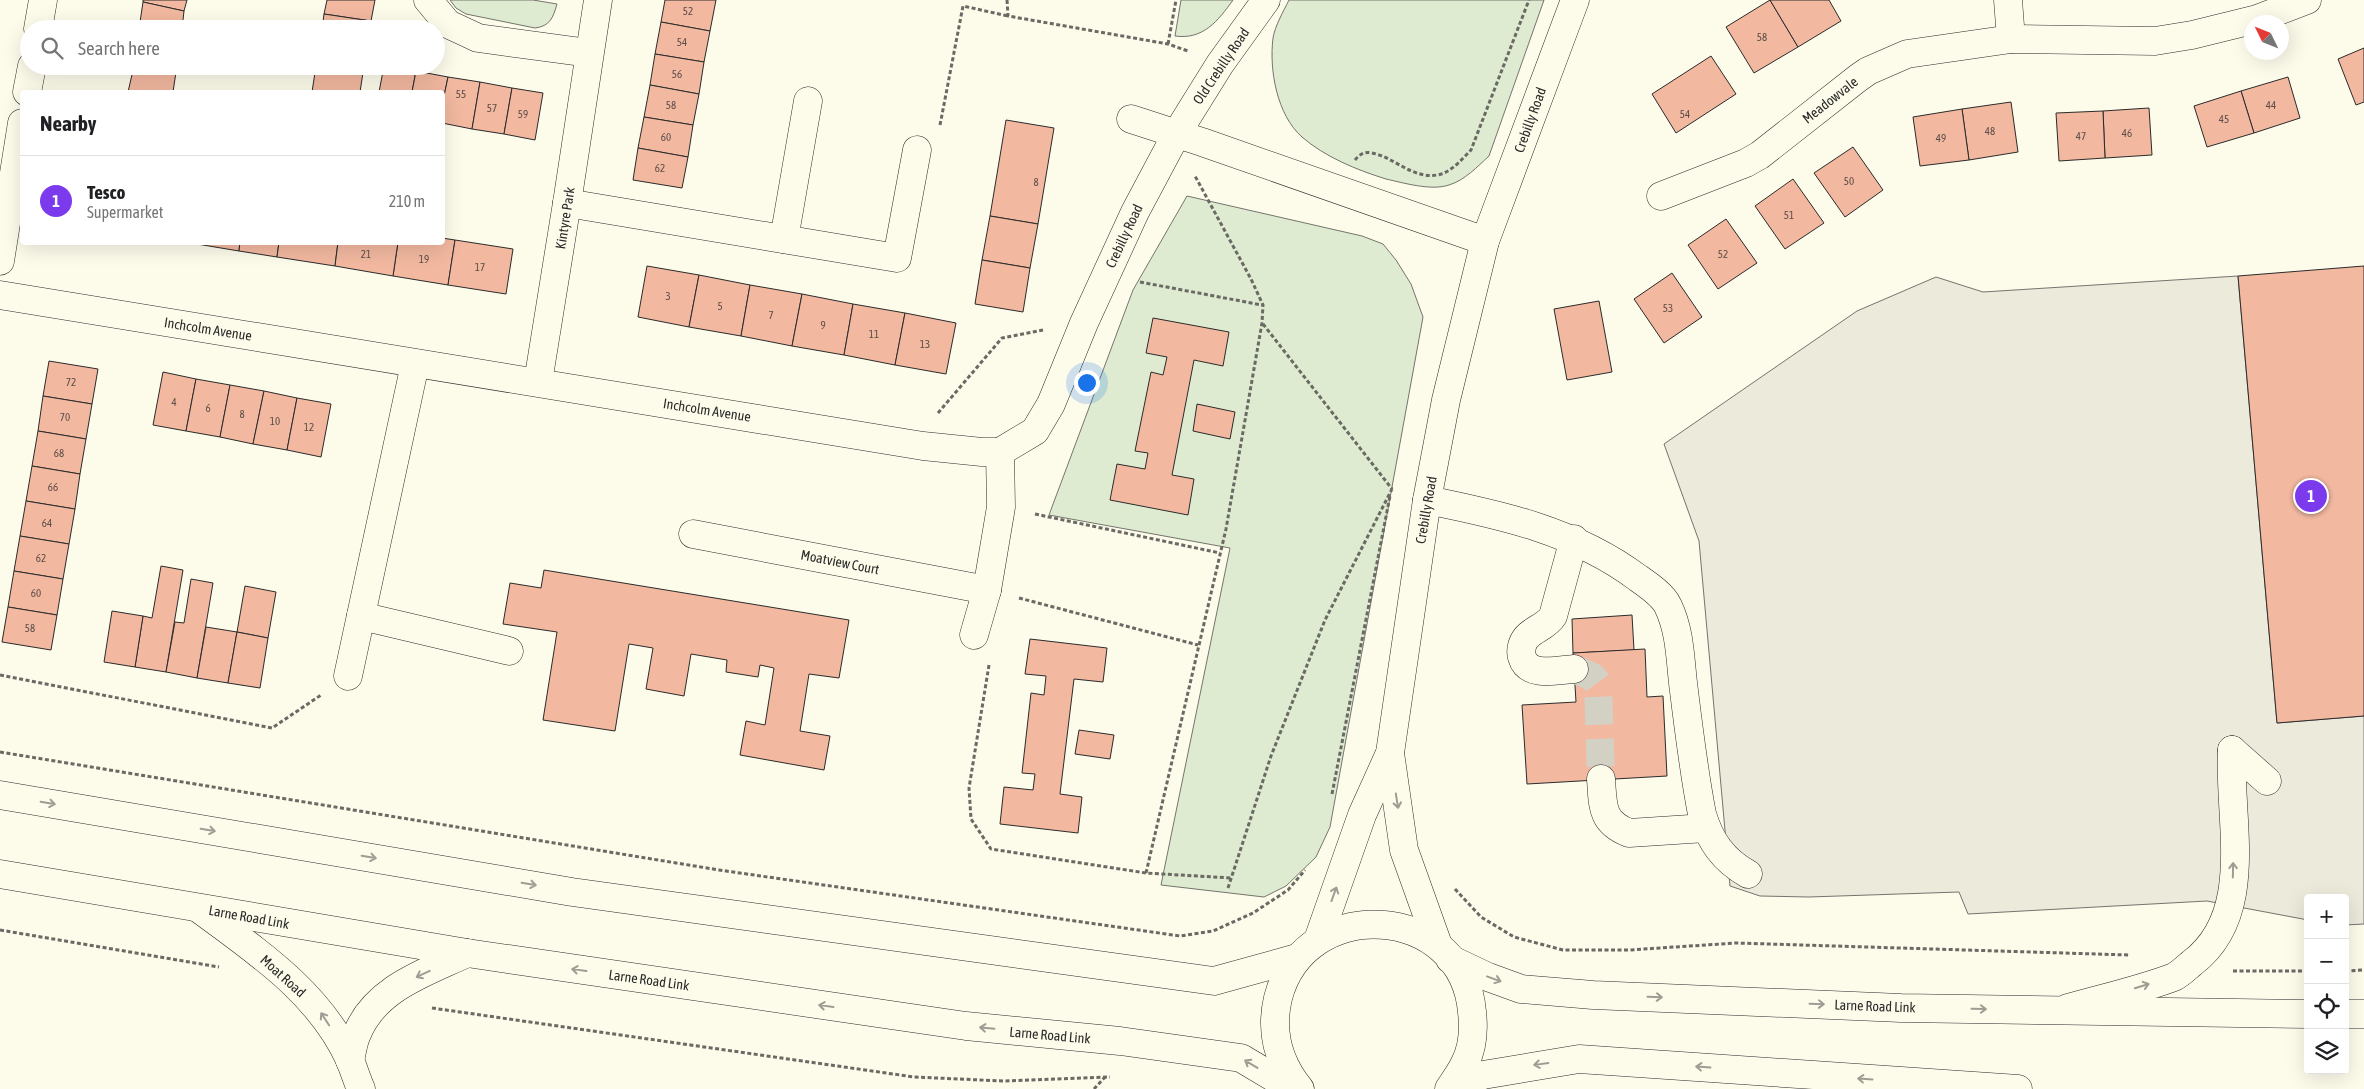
<!DOCTYPE html>
<html lang="en">
<head>
<meta charset="utf-8">
<style>
	:root { --surface:#fff; --page:#f6f6f6; --text:#202124; --muted:#757577; --line:#e0e0e0; --accent:#7c3aed }
	body { margin:0; font-family:"Asap Condensed",sans-serif; background:var(--page); color:var(--text) }
	.controls { position:absolute; right:15px; bottom:15px; display:grid; overflow:hidden; border-radius:5px; box-shadow:0 5px 20px #0002 }
	.controls button { width:45px; height:45px; display:grid; place-items:center; padding:0; border:0; border-bottom:1px solid var(--line); background:var(--surface); color:var(--text); font:25px sans-serif }
	.compass { position:absolute; left:2244px; top:15px; width:45px; height:45px; border-radius:50%; background:var(--surface); box-shadow:0 5px 20px #0002; rotate:313deg }
	.you { position:absolute; left:1086px; top:382px; width:18px; height:18px; margin:-12px; border:4px solid #fff; border-radius:50%; background:#1a73e8; box-shadow:0 0 0 8px #1a73e833 }
	.badge { display:grid; place-items:center; width:32px; height:32px; border-radius:50%; background:var(--accent); color:#fff; font-size:16px; font-weight:700 }
	.pin { position:absolute; translate:-50% -50%; border:2px solid #fff; box-shadow:0 1px 5px #0006 }
	.list { margin:0; padding:0; list-style:none }
	h2 { display:flex; justify-content:space-between; align-items:center; height:65px; margin:0; padding:0 20px; font-size:21px }
	h2 small { font-size:16px; font-weight:400; color:var(--muted) }
	.list li { display:grid; grid-template-columns:32px 1fr auto; gap:15px; align-items:center; box-sizing:border-box; height:90px; padding:0 20px; border-top:1px solid var(--line) }
	.list b { display:block; font-size:19px; white-space:nowrap }
	.list p { margin:0; font-size:16px; white-space:nowrap; color:var(--muted) }
	.list em { font-size:16px; font-style:normal; color:var(--muted) }
	.icon { flex:none; width:28px; height:28px; fill:none; stroke:currentColor; stroke-width:2; stroke-linecap:round; stroke-linejoin:round }
	.map { position:relative; flex:none; width:2364px; height:1089px; overflow:hidden }
	.search { position:absolute; background:var(--surface); box-shadow:0 5px 20px #0002; left:20px; top:20px; width:425px; height:55px; display:flex; align-items:center; gap:12px; box-sizing:border-box; padding:0 18px; border-radius:28px; color:var(--muted); font-size:19px }
	.panel { position:absolute; background:var(--surface); box-shadow:0 5px 20px #0002; left:20px; top:90px; width:425px; height:155px; border-radius:5px }
	.map>svg:first-child { display:block }
	.green { fill:#deebd1; stroke:#74746e }
	.parking { fill:#eceadb; stroke:#74746e }
	.building { fill:#f2b8a0; stroke:#2b2b2b }
	.lines { fill:none; stroke-linecap:round; stroke-linejoin:round }
	.minor-tunnel { stroke:#d3d1c4; stroke-width:28; stroke-dasharray:28 14; stroke-linecap:butt }
	.minor-casing { stroke:#2b2b2b; stroke-width:29 }
	.major-casing { stroke:#2b2b2b; stroke-width:29 }
	.path { stroke:#6a6964; stroke-width:3; stroke-dasharray:4 2.5; stroke-linecap:butt }
	.minor { stroke:#fdfbea; stroke-width:28 }
	.major { stroke:#fdfbea; stroke-width:28 }
	.oneway { stroke:#9e9d94 }
	.labels { text-anchor:middle; stroke-width:4; stroke-linejoin:round; paint-order:stroke }
	.number-label { font-size:11px; fill:#5d4e48 }
	.street-label { font-size:14px; fill:#2b2b2b; stroke:#fdfbea }
</style>
</head>
<body>
<div class="map">
<svg width="2364" height="1089" viewBox="0 0 2364 1089">
	<rect width="100%" height="100%" fill="#fdfbea"/>
	<!-- green -->
	<g class="green">
		<path d="M450 0H533L557 4C553 18 550 26 535 28L466 14 456 8Z"/>
		<path d="M1181 0H1233C1218 21 1203 40 1175 36Z"/>
		<path d="M1289 0H1544L1489 156C1477 167 1465 180 1449 185 1431 191 1404 183 1386 179 1357 170 1325 157 1302 137 1277 115 1269 70 1273 38 1275 26 1283 12 1289 0Z"/>
		<polygon points="1187,196 1362,236 1383,244 1396,260 1411,284 1423,317 1330,827 1316,857 1286,886 1264,897 1161,885 1230,548 1049,515 1133,290"/>
	</g>
	<!-- parking -->
	<polygon class="parking" points="2238,276 2277,723 2364,716 2364,924 2345,925 2345,898 2308,898 2308,920 2207,901 1968,914 1959,892 1809,897 1760,896 1730,886 1699,541 1664,444 1857,311 1936,277 1983,292"/>
	<!-- building -->
	<g class="building">
		<polygon points="143,0 187,0 184,11 143,2"/>
		<polygon points="327,0 375,0 371,21 324,14"/>
		<polygon points="665,0 716,0 710,31 661,22"/>
		<polygon points="1770,0 1798,47 1754,73 1726,27"/>
		<polygon points="1770,0 1829,0 1841,21 1798,47"/>
		<polygon points="143,2 184,11 182,29 139,29"/>
		<polygon points="324,14 371,21 370,29 322,29"/>
		<polygon points="661,22 710,31 704,62 655,54"/>
		<polygon points="2364,48 2364,102 2356,105 2338,59"/>
		<polygon points="655,54 704,62 699,94 650,85"/>
		<polygon points="1711,56 1736,94 1676,133 1652,94"/>
		<polygon points="134,66 149,66 176,72 173,92 128,92"/>
		<polygon points="149,66 177,66 176,72"/>
		<polygon points="316,66 364,66 360,92 312,92"/>
		<polygon points="384,66 416,71 412,92 379,92"/>
		<polygon points="416,71 448,77 442,106 442,92 412,92"/>
		<polygon points="448,77 480,82 472,129 442,123 442,106"/>
		<polygon points="2288,77 2300,118 2254,133 2241,91"/>
		<polygon points="480,82 512,88 504,134 472,129"/>
		<polygon points="650,85 699,94 693,125 644,117"/>
		<polygon points="512,88 543,93 535,140 504,134"/>
		<polygon points="2241,91 2254,133 2207,147 2194,106"/>
		<polygon points="2011,102 2018,152 1969,160 1962,109"/>
		<polygon points="2149,108 2152,155 2105,158 2103,111"/>
		<polygon points="1962,109 1969,160 1920,166 1913,117"/>
		<polygon points="2103,111 2105,158 2059,161 2056,113"/>
		<polygon points="644,117 693,125 688,157 638,148"/>
		<polygon points="1006,120 1054,128 1038,224 990,216"/>
		<polygon points="1853,147 1883,190 1845,217 1814,173"/>
		<polygon points="638,148 688,157 682,188 633,180"/>
		<polygon points="1793,179 1824,223 1785,249 1755,206"/>
		<polygon points="990,216 1038,224 1030,268 982,260"/>
		<polygon points="1726,219 1757,263 1718,289 1688,245"/>
		<polygon points="442,238 455,240 448,285 393,276 398,242 442,242"/>
		<polygon points="455,240 513,249 506,294 448,285"/>
		<polygon points="185,242 240,242 239,251"/>
		<polygon points="240,242 279,242 277,257 239,251"/>
		<polygon points="279,242 338,242 335,266 277,257"/>
		<polygon points="338,242 398,242 393,276 335,266"/>
		<polygon points="982,260 1030,268 1023,312 975,304"/>
		<polygon points="647,266 699,275 689,327 638,317"/>
		<polygon points="2364,266 2364,716 2277,723 2238,276"/>
		<polygon points="1672,273 1702,317 1664,343 1634,299"/>
		<polygon points="699,275 750,285 741,336 689,327"/>
		<polygon points="750,285 802,294 792,346 741,336"/>
		<polygon points="802,294 853,304 844,355 792,346"/>
		<polygon points="1599,301 1612,372 1567,380 1554,309"/>
		<polygon points="853,304 905,313 895,365 844,355"/>
		<polygon points="905,313 956,323 946,374 895,365"/>
		<polygon points="1153,318 1229,332 1223,366 1194,360 1172,475 1194,479 1188,515 1110,500 1117,464 1145,469 1148,453 1135,451 1151,372 1163,375 1167,357 1146,353"/>
		<polygon points="49,361 98,369 92,404 43,396"/>
		<polygon points="163,372 196,379 186,431 153,425"/>
		<polygon points="196,379 230,385 220,437 186,431"/>
		<polygon points="230,385 264,391 253,444 220,437"/>
		<polygon points="264,391 297,398 287,450 253,444"/>
		<polygon points="43,396 92,404 86,439 38,431"/>
		<polygon points="297,398 331,404 321,457 287,450"/>
		<polygon points="1197,404 1235,412 1230,439 1193,431"/>
		<polygon points="38,431 86,439 80,474 32,466"/>
		<polygon points="32,466 80,474 75,509 26,501"/>
		<polygon points="26,501 75,509 69,544 20,536"/>
		<polygon points="20,536 69,544 63,579 14,571"/>
		<polygon points="161,566 183,570 166,672 135,667 143,616 152,618"/>
		<polygon points="544,570 849,620 839,678 809,674 800,731 830,736 824,770 740,755 746,721 765,725 774,668 760,665 758,677 726,672 727,660 691,654 684,696 646,689 653,648 629,644 615,731 543,720 557,632 503,624 510,583 541,588"/>
		<polygon points="14,571 63,579 57,615 8,607"/>
		<polygon points="191,579 213,583 197,678 166,672 175,622 184,623"/>
		<polygon points="245,586 276,592 268,638 237,632"/>
		<polygon points="8,607 57,615 51,650 2,642"/>
		<polygon points="112,611 143,616 135,667 104,662"/>
		<polygon points="1632,615 1634,650 1573,653 1572,619"/>
		<polygon points="206,627 237,632 228,683 197,678"/>
		<polygon points="237,632 268,638 260,688 228,683"/>
		<polygon points="1030,639 1107,648 1103,682 1074,679 1060,794 1082,797 1078,833 1000,824 1004,787 1033,790 1035,774 1022,773 1031,693 1044,695 1046,676 1025,674"/>
		<polygon points="1645,649 1647,697 1663,696 1667,776 1527,784 1522,705 1576,702 1573,653"/>
		<polygon points="1079,730 1114,735 1110,759 1075,754"/>
	</g>
	<g class="lines">
		<!-- minor-tunnel -->
		<polyline class="minor-tunnel" points="1574,669 1593,677 1598,684 1601,779"/>
		<!-- minor casing -->
		<g class="minor-casing">
			<g id="minor">
				<polyline points="428,0 448,24 478,38 589,53"/>
				<polyline points="2008,0 2011,39"/>
				<polyline points="38,29 43,0"/>
				<polyline points="27,92 32,66"/>
				<polyline points="1131,119 1202,142 1485,241"/>
				<polyline points="1661,196 1746,163 1760,155 1858,78 1868,71 1907,54 2011,39 2155,41 2192,35 2257,19 2307,0"/>
				<polyline points="567,203 897,258 917,150"/>
				<polyline points="784,239 808,101"/>
				<polyline points="0,261 22,123"/>
				<polyline points="0,295 923,446 982,452 1000,452"/>
				<polyline points="538,382 567,203 598,0"/>
				<polyline points="1000,452 1035,431 1051,404 1084,323 1135,212 1177,133 1220,64 1266,0"/>
				<path d="M1427 500C1502 515 1575 531 1638 578 1648 585 1663 595 1668 606 1681 633 1680 662 1684 691 1689 732 1694 773 1702 814 1710 841 1723 860 1748 874"/>
				<polyline points="693,534 987,590"/>
				<path d="M1574 539 1553 616C1546 627 1533 629 1526 638 1522 643 1520 651 1522 657 1528 678 1558 670 1574 669"/>
				<polyline points="361,616 509,651"/>
				<polyline points="974,635 987,590 1001,507 1000,452"/>
				<polyline points="348,676 415,364"/>
				<polyline points="2232,750 2267,781"/>
				<polyline points="1390,753 1404,850 1438,945"/>
				<path d="M1601 779C1603 806 1601 822 1629 833L1706 828"/>
				<path d="M198 908C256 951 319 992 350 1060 354 1070 357 1080 361 1089"/>
				<polyline points="1318,940 1362,815 1390,753 1427,500 1446,400 1485,241 1575,0"/>
				<path d="M2068 1008C2103 998 2140 990 2174 977 2180 974 2186 968 2192 963 2257 914 2228 820 2232 750"/>
				<path d="M350 1061C352 1052 353 1042 357 1034 375 988 427 972 467 953"/>
			</g>
		</g>
		<!-- major casing -->
		<g class="major-casing">
			<g id="major">
				<polyline points="0,795 572,892 1214,981 1297,958"/>
				<polyline points="0,874 467,953 966,1026 1120,1041 1241,1058 1293,1089"/>
				<polyline points="1450,959 1488,977 1521,989 1593,995 1901,1008 2308,1014"/>
				<polyline points="2345,1014 2364,1014"/>
				<path d="M1300 1089C1278 1062 1270 1032 1278 998 1305 893 1463 903 1472 1012 1474 1029 1473 1047 1465 1063 1461 1072 1454 1081 1449 1089"/>
				<polyline points="1450,1089 1483,1075 1579,1059 2018,1089"/>
			</g>
		</g>
		<!-- path -->
		<g class="path">
			<polyline points="1007,0 1008,16 1168,44 1188,51"/>
			<polyline points="1168,44 1176,0"/>
			<polyline points="940,125 963,6 1008,16"/>
			<path d="M1355 160C1359 155 1364 151 1372 153 1394 157 1412 179 1437 175 1451 173 1462 159 1471 150L1529 0"/>
			<polyline points="1140,282 1262,305"/>
			<polyline points="1263,324 1392,489"/>
			<polyline points="938,413 1002,338 1043,330"/>
			<polyline points="1035,514 1220,553"/>
			<polyline points="1019,598 1198,645"/>
			<polyline points="989,665 969,788 971,819 991,849 1146,873 1232,878"/>
			<polyline points="0,675 272,728 321,695"/>
			<polyline points="0,752 719,870 1180,936 1213,931 1253,913 1288,890 1305,870"/>
			<polyline points="1332,794 1390,496"/>
			<polyline points="1146,873 1226,529 1262,323 1263,305 1251,279 1195,176"/>
			<polyline points="1228,888 1271,756 1325,620 1392,489 1394,490"/>
			<polyline points="1455,889 1481,917 1514,937 1563,950 1629,950 1736,943 2129,955"/>
			<polyline points="0,930 219,967"/>
			<polyline points="2233,971 2308,971"/>
			<polyline points="2345,971 2364,970"/>
			<polyline points="432,1008 914,1077 1003,1081 1110,1077"/>
			<polyline points="1094,1089 1105,1077"/>
		</g>
		<!-- minor -->
		<use href="#minor" class="minor"/>
		<!-- major -->
		<use href="#major" class="major"/>
	</g>
	<!-- one-way arrows -->
	<defs><path id="oneway-shaft" d="M-6 0H5M1.5-3L5.5 0L1.5 3" fill="none" stroke-width="1.6" stroke-linecap="round" stroke-linejoin="round" transform="scale(1.25)"/></defs>
	<g class="oneway">
		<use href="#oneway-shaft" transform="translate(1397 801) rotate(81)"/>
		<use href="#oneway-shaft" transform="translate(48 803) rotate(10)"/>
		<use href="#oneway-shaft" transform="translate(208 830) rotate(10)"/>
		<use href="#oneway-shaft" transform="translate(369 857) rotate(10)"/>
		<use href="#oneway-shaft" transform="translate(2233 870) rotate(-89)"/>
		<use href="#oneway-shaft" transform="translate(529 884) rotate(10)"/>
		<use href="#oneway-shaft" transform="translate(1334 894) rotate(-70)"/>
		<use href="#oneway-shaft" transform="translate(579 970) rotate(-172)"/>
		<use href="#oneway-shaft" transform="translate(423 974) rotate(155)"/>
		<use href="#oneway-shaft" transform="translate(1494 979) rotate(20)"/>
		<use href="#oneway-shaft" transform="translate(2142 986) rotate(-17)"/>
		<use href="#oneway-shaft" transform="translate(1655 997) rotate(2)"/>
		<use href="#oneway-shaft" transform="translate(1817 1004) rotate(2)"/>
		<use href="#oneway-shaft" transform="translate(826 1006) rotate(-172)"/>
		<use href="#oneway-shaft" transform="translate(1979 1009) rotate(1)"/>
		<use href="#oneway-shaft" transform="translate(325 1019) rotate(-123)"/>
		<use href="#oneway-shaft" transform="translate(987 1028) rotate(-175)"/>
		<use href="#oneway-shaft" transform="translate(1251 1064) rotate(-149)"/>
		<use href="#oneway-shaft" transform="translate(1541 1064) rotate(172)"/>
		<use href="#oneway-shaft" transform="translate(1703 1067) rotate(-176)"/>
		<use href="#oneway-shaft" transform="translate(1865 1079) rotate(-176)"/>
	</g>
	<g class="labels">
		<!-- number labels -->
		<g class="number-label">
			<text x="688" y="15">52</text>
			<text x="1762" y="41">58</text>
			<text x="682" y="46">54</text>
			<text x="677" y="78">56</text>
			<text x="461" y="98">55</text>
			<text x="671" y="109">58</text>
			<text x="2271" y="109">44</text>
			<text x="492" y="112">57</text>
			<text x="523" y="118">59</text>
			<text x="1685" y="118">54</text>
			<text x="2224" y="123">45</text>
			<text x="1990" y="135">48</text>
			<text x="2127" y="137">46</text>
			<text x="2081" y="140">47</text>
			<text x="666" y="141">60</text>
			<text x="1941" y="142">49</text>
			<text x="660" y="172">62</text>
			<text x="1849" y="185">50</text>
			<text x="1036" y="186">8</text>
			<text x="1789" y="219">51</text>
			<text x="366" y="258">21</text>
			<text x="1723" y="258">52</text>
			<text x="424" y="263">19</text>
			<text x="480" y="271">17</text>
			<text x="668" y="300">3</text>
			<text x="720" y="310">5</text>
			<text x="1668" y="312">53</text>
			<text x="771" y="319">7</text>
			<text x="823" y="329">9</text>
			<text x="874" y="338">11</text>
			<text x="925" y="348">13</text>
			<text x="71" y="386">72</text>
			<text x="174" y="406">4</text>
			<text x="208" y="412">6</text>
			<text x="242" y="418">8</text>
			<text x="65" y="421">70</text>
			<text x="275" y="425">10</text>
			<text x="309" y="431">12</text>
			<text x="59" y="457">68</text>
			<text x="53" y="491">66</text>
			<text x="47" y="527">64</text>
			<text x="41" y="562">62</text>
			<text x="36" y="597">60</text>
			<text x="30" y="632">58</text>
		</g>
		<!-- street labels -->
		<g class="street-label">
			<text transform="translate(1221 66) rotate(-56)" y="5">Old Crebilly Road</text>
			<text transform="translate(1830 100) rotate(-38)" y="5">Meadowvale</text>
			<text transform="translate(1530 120) rotate(-70)" y="5">Crebilly Road</text>
			<text transform="translate(565 218) rotate(-81)" y="5">Kintyre Park</text>
			<text transform="translate(1124 236) rotate(-65)" y="5">Crebilly Road</text>
			<text transform="translate(208 329) rotate(9)" y="5">Inchcolm Avenue</text>
			<text transform="translate(707 410) rotate(9)" y="5">Inchcolm Avenue</text>
			<text transform="translate(1426 510) rotate(-80)" y="5">Crebilly Road</text>
			<text transform="translate(840 562) rotate(11)" y="5">Moatview Court</text>
			<text transform="translate(249 917) rotate(10)" y="5">Larne Road Link</text>
			<text transform="translate(283 976) rotate(42)" y="5">Moat Road</text>
			<text transform="translate(649 980) rotate(8)" y="5">Larne Road Link</text>
			<text transform="translate(1875 1006) rotate(2)" y="5">Larne Road Link</text>
			<text transform="translate(1050 1035) rotate(5)" y="5">Larne Road Link</text>
		</g>
	</g>
</svg>
<div class="controls">
<button>+</button>
<button>−</button>
<button><svg class="icon" aria-label="locate" viewBox="0 0 24 24"><circle cx="12" cy="12" r="6"/><path d="M12 2v4M12 18v4M2 12h4M18 12h4"/></svg></button>
<button><svg class="icon" aria-label="layers" viewBox="0 0 24 24"><path d="M12 4l9 5-9 5-9-5zM3 14l9 5 9-5"/></svg></button>
</div>
<svg class="compass" viewBox="-18 -18 36 36"><path d="M0-13l5 13h-10z" fill="#e53935"/><path d="M0 13l5-13h-10z" fill="#757577"/></svg>
<div class="you"></div>
<div class="pin badge" style="left:2311px;top:496px">1</div>
<div class="search"><svg class="icon" aria-label="search" viewBox="0 0 24 24"><circle cx="10" cy="10" r="6"/><path d="M15 15l6 6"/></svg>Search here</div>
<section class="panel">
<h2>Nearby<small></small></h2>
<ul class="list">
<li><span class="badge">1</span><div><b>Tesco</b><p>Supermarket</p></div><em>210 m</em></li>
</ul>
</section>
</div>
</body>
</html>
